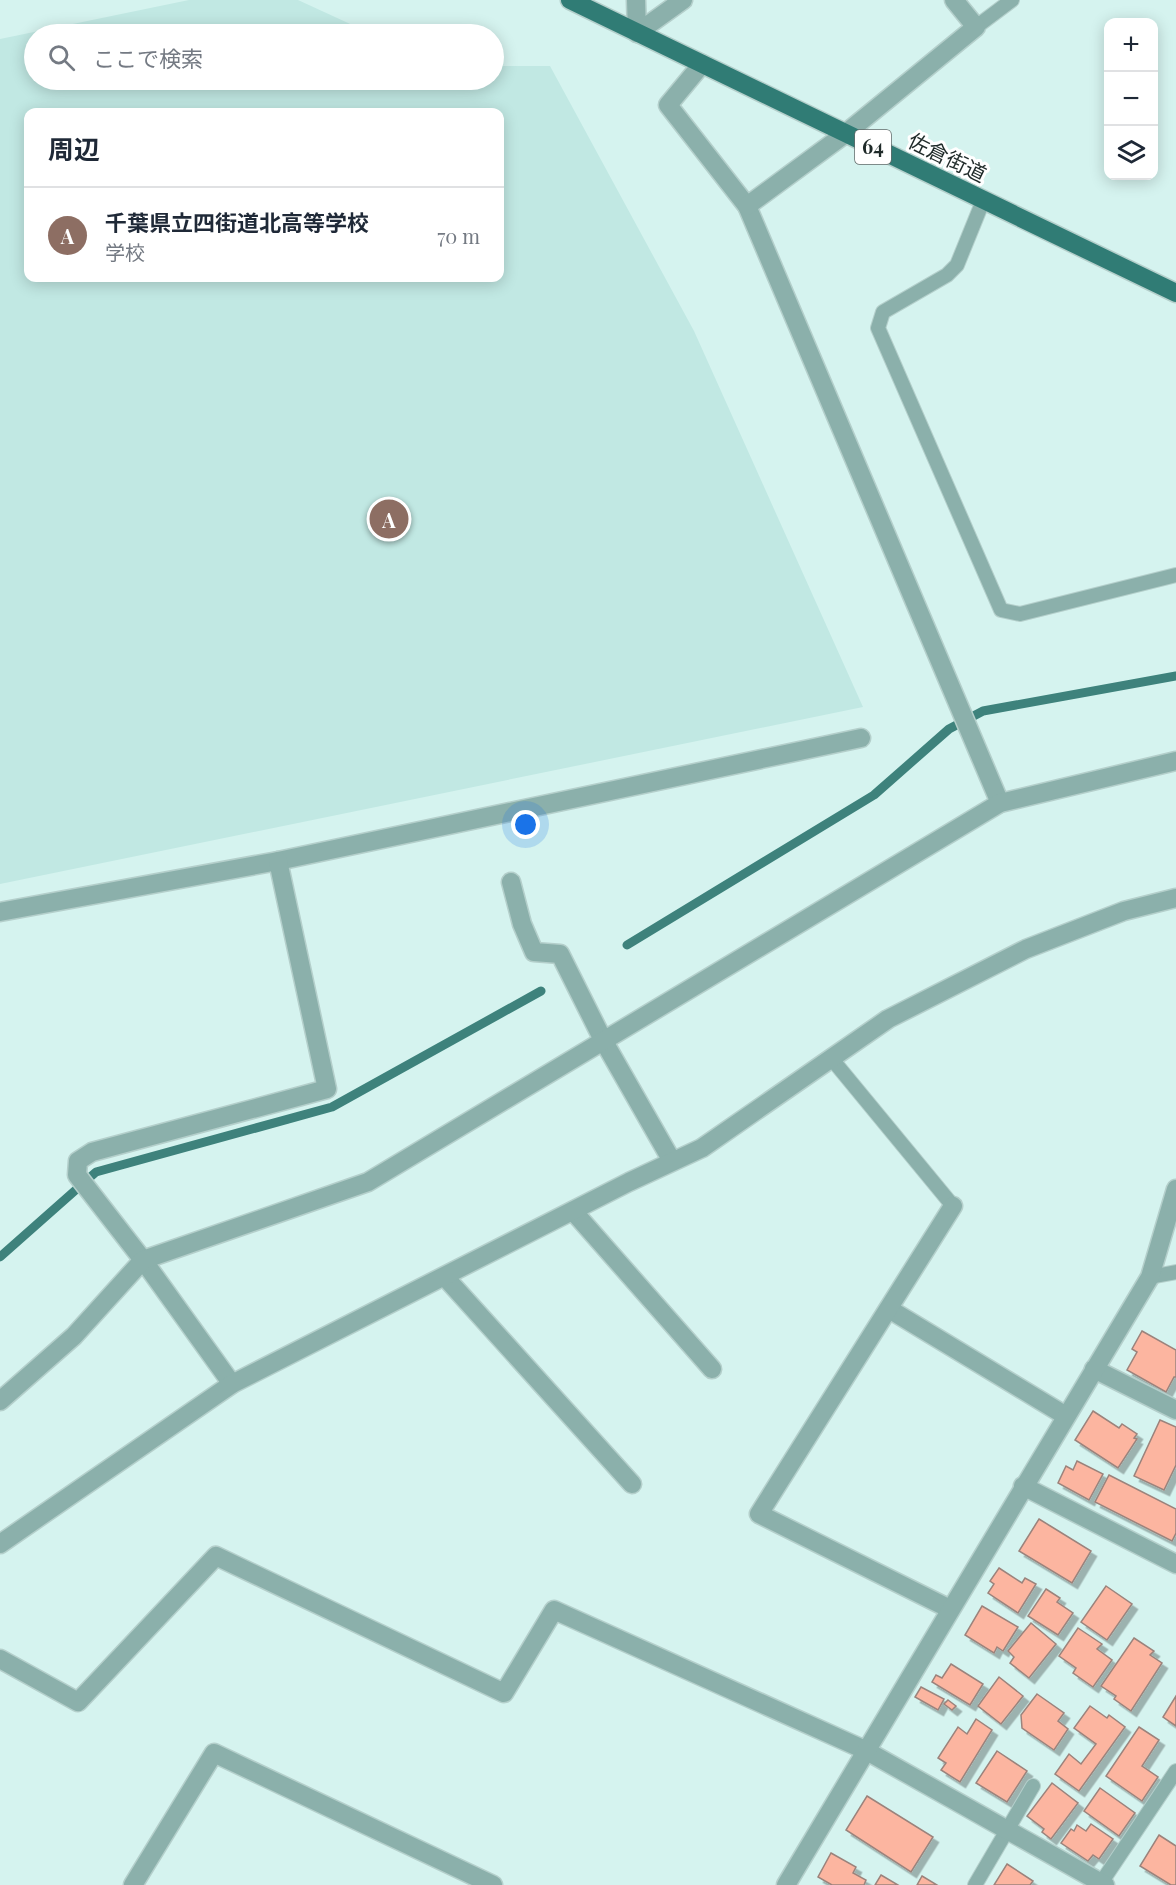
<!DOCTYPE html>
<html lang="ja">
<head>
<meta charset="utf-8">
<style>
	:root { --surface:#fff; --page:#f2f2f3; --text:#1f2937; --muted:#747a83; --line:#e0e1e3; --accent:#d34b1e }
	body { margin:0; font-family:"Playfair Display","Noto Sans JP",serif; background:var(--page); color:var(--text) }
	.controls { position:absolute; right:18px; top:18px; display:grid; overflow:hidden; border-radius:12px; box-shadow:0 3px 15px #0003 }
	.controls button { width:54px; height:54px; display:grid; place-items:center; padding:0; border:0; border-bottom:2px solid var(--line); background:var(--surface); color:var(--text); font:30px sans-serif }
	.you { position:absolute; left:526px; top:825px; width:21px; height:21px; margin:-15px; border:4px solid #fff; border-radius:50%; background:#1a73e8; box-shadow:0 0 0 9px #1a73e833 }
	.badge { display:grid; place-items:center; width:39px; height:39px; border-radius:50%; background:var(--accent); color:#fff; font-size:20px; font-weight:700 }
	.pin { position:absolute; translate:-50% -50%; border:3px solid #fff; box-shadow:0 2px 6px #0006 }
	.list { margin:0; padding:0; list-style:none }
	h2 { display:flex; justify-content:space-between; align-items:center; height:78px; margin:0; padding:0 24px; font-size:26px }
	h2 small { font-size:20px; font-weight:400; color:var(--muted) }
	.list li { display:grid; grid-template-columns:39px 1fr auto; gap:18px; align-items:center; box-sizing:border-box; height:96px; padding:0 24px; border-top:2px solid var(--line) }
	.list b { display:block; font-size:22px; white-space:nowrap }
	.list p { margin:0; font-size:20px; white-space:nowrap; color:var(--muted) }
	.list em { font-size:20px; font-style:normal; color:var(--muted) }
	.icon { flex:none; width:33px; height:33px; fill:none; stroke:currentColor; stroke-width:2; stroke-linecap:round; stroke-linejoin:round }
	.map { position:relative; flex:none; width:1176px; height:1885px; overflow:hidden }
	.search { position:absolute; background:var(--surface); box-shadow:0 3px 15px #0003; left:24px; top:24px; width:480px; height:66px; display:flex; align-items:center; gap:15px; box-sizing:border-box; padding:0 21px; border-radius:33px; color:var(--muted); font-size:22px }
	.panel { position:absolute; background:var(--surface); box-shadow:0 3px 15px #0003; left:24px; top:108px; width:480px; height:174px; border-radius:12px }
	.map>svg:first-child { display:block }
	.built { fill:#c1e8e3; fill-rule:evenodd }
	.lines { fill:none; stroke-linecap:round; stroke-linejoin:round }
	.stream { stroke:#3e827c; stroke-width:9 }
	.building { fill:#fcb5a0; stroke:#9b837c; stroke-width:1.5; filter:url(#shadow) }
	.lane-casing { stroke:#b4cfcb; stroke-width:16 }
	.street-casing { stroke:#b4cfcb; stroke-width:21 }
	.primary-casing { stroke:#b4cfcb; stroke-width:21 }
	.lane { stroke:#8bb0ab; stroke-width:14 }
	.street { stroke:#8bb0ab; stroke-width:18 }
	.primary { stroke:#307c75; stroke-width:18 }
	.labels { text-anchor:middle; stroke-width:6; stroke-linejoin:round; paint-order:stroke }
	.shield { fill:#fff; stroke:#626a69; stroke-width:1.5 }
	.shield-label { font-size:20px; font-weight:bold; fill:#1f2a29 }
	.street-label { font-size:21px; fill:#1f2a29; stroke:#fff }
</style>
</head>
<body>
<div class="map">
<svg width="1176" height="1885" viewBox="0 0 1176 1885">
	<defs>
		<filter id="shadow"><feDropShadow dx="5.5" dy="5.5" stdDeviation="0" flood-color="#0004"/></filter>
	</defs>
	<rect width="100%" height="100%" fill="#d5f3ef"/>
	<!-- built -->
	<path class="built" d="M189 0H298L372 34H34V80H494V66H550L694 331 863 707 0 884V39ZM28 112H500V278H28Z"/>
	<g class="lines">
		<!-- stream -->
		<g class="stream">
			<polyline points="627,945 874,795 949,729 983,711 1176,676"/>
			<polyline points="0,1257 96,1172 332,1107 541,991"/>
		</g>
	</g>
	<!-- building -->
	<g class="building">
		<polygon points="1142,1331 1176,1350 1176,1377 1174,1377 1166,1392 1127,1370 1137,1352 1132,1349"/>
		<polygon points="1093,1411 1119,1428 1122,1424 1137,1434 1134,1438 1137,1439 1118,1468 1075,1440"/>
		<polygon points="1160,1420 1176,1427 1176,1465 1164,1490 1134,1476"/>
		<polygon points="1077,1461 1103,1474 1089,1500 1058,1483 1066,1466 1073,1470"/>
		<polygon points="1109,1475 1176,1509 1176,1533 1172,1541 1095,1502"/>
		<polygon points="1039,1519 1091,1551 1072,1583 1019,1551"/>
		<polygon points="999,1568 1022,1583 1025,1578 1036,1584 1018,1613 988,1593 994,1584 990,1581"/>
		<polygon points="1106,1586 1132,1604 1107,1640 1081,1622"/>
		<polygon points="1046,1589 1060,1598 1057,1602 1073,1613 1058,1635 1028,1616"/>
		<polygon points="982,1606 1018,1627 1003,1651 997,1647 994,1653 965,1635"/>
		<polygon points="1031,1623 1056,1644 1029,1678 1010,1663 1014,1657 1008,1651"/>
		<polygon points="1078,1628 1102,1644 1097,1649 1112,1660 1093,1687 1073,1673 1076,1668 1059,1656"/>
		<polygon points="1134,1638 1154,1651 1150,1655 1162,1663 1131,1711 1114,1699 1116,1696 1101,1686"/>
		<polygon points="951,1664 983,1684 970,1705 932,1682 936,1675 942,1678"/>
		<polygon points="999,1677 1023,1696 1001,1724 978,1706"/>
		<polygon points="921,1687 944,1699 938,1710 915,1697"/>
		<polygon points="1037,1694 1064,1713 1058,1721 1068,1729 1054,1750 1022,1728 1021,1715"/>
		<polygon points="1176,1696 1176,1726 1163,1717"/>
		<polygon points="948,1700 956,1706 952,1710 944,1704"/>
		<polygon points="1090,1706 1107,1718 1109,1715 1125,1727 1079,1791 1055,1774 1069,1754 1081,1764 1096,1744 1074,1728"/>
		<polygon points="976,1719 992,1730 960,1782 941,1770 946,1763 938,1758 958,1727 967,1734"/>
		<polygon points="1139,1727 1159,1740 1142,1766 1158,1777 1142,1801 1106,1776"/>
		<polygon points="997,1751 1027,1771 1007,1802 976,1783"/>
		<polygon points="1052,1783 1078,1803 1051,1839 1042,1832 1044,1829 1027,1816"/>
		<polygon points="1100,1788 1135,1813 1119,1836 1084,1811"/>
		<polygon points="867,1796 933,1837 911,1872 846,1830"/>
		<polygon points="1091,1824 1113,1839 1099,1859 1093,1855 1088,1861 1061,1843 1071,1829 1074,1831 1077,1825 1086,1831"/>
		<polygon points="1159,1835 1176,1846 1176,1885 1171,1885 1140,1866"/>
		<polygon points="831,1853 856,1867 853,1873 866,1880 864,1885 832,1885 818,1877"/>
		<polygon points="1007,1864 1033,1881 1030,1885 994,1885"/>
		<polygon points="881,1875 898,1885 875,1885"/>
		<polygon points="922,1876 937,1885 917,1885"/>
	</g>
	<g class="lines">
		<!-- lane casing -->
		<g class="lane-casing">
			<g id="lane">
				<polyline points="976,27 1012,0"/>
				<polyline points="983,201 957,265 947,275 883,312 878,328 1001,610 1020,614 1176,575"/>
				<polyline points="831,1058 953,1206"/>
				<polyline points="1150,1277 1176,1272"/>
				<polyline points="1101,1883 1176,1771"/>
				<polyline points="975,1885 1033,1786"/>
			</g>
		</g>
		<!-- street casing -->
		<g class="street-casing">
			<g id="street">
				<polyline points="636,0 637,33"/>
				<polyline points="637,33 683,0"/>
				<polyline points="702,64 668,105 747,206 1000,803"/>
				<polyline points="747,206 845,134 976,27 954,0"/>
				<polyline points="511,882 522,924 534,952 560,954 603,1040 672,1161"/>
				<polyline points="0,912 278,861 861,738"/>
				<polyline points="573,1211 712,1369"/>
				<polyline points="445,1277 632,1484"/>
				<polyline points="889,1309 1066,1416"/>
				<polyline points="1094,1369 1176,1410"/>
				<polyline points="232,1384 143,1260 77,1175 78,1161 92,1152 327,1089 278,861"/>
				<polyline points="0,1401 74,1336 143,1260 368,1182 1000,803 1176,761"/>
				<polyline points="1023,1486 1176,1564"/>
				<polyline points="0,1544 232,1384 629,1182 702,1148 888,1019 1026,949 1124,911 1176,898"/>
				<polyline points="950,1609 759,1514 953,1206"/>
				<polyline points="0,1659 78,1702 216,1556 504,1693 554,1610 865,1750 1105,1885"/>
				<polyline points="133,1885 214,1753 493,1885"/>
				<polyline points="786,1885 1150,1277 1176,1189"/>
			</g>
		</g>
		<!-- primary casing -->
		<g class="primary-casing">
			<polyline id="primary" points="570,0 1176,293"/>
		</g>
		<!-- lane -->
		<use href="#lane" class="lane"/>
		<!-- street -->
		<use href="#street" class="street"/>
		<!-- primary -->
		<use href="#primary" class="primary"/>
	</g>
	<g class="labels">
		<!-- shield labels -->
		<rect class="shield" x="855" y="130" width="36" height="34" rx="4.5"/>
		<g class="shield-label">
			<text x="873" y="154">64</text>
		</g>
		<!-- street labels -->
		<g class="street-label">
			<text transform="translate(947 158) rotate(26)" y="7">佐倉街道</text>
		</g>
	</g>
</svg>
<div class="controls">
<button>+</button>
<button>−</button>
<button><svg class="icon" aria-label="layers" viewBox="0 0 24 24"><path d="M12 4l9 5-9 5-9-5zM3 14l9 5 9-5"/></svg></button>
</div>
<div class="you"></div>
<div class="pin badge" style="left:389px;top:519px;background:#8d6e63">A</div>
<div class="search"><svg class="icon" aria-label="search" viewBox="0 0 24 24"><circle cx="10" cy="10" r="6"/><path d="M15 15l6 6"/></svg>ここで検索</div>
<section class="panel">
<h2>周辺<small></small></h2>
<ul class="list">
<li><span class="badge" style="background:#8d6e63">A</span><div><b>千葉県立四街道北高等学校</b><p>学校</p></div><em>70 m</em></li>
</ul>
</section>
</div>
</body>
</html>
